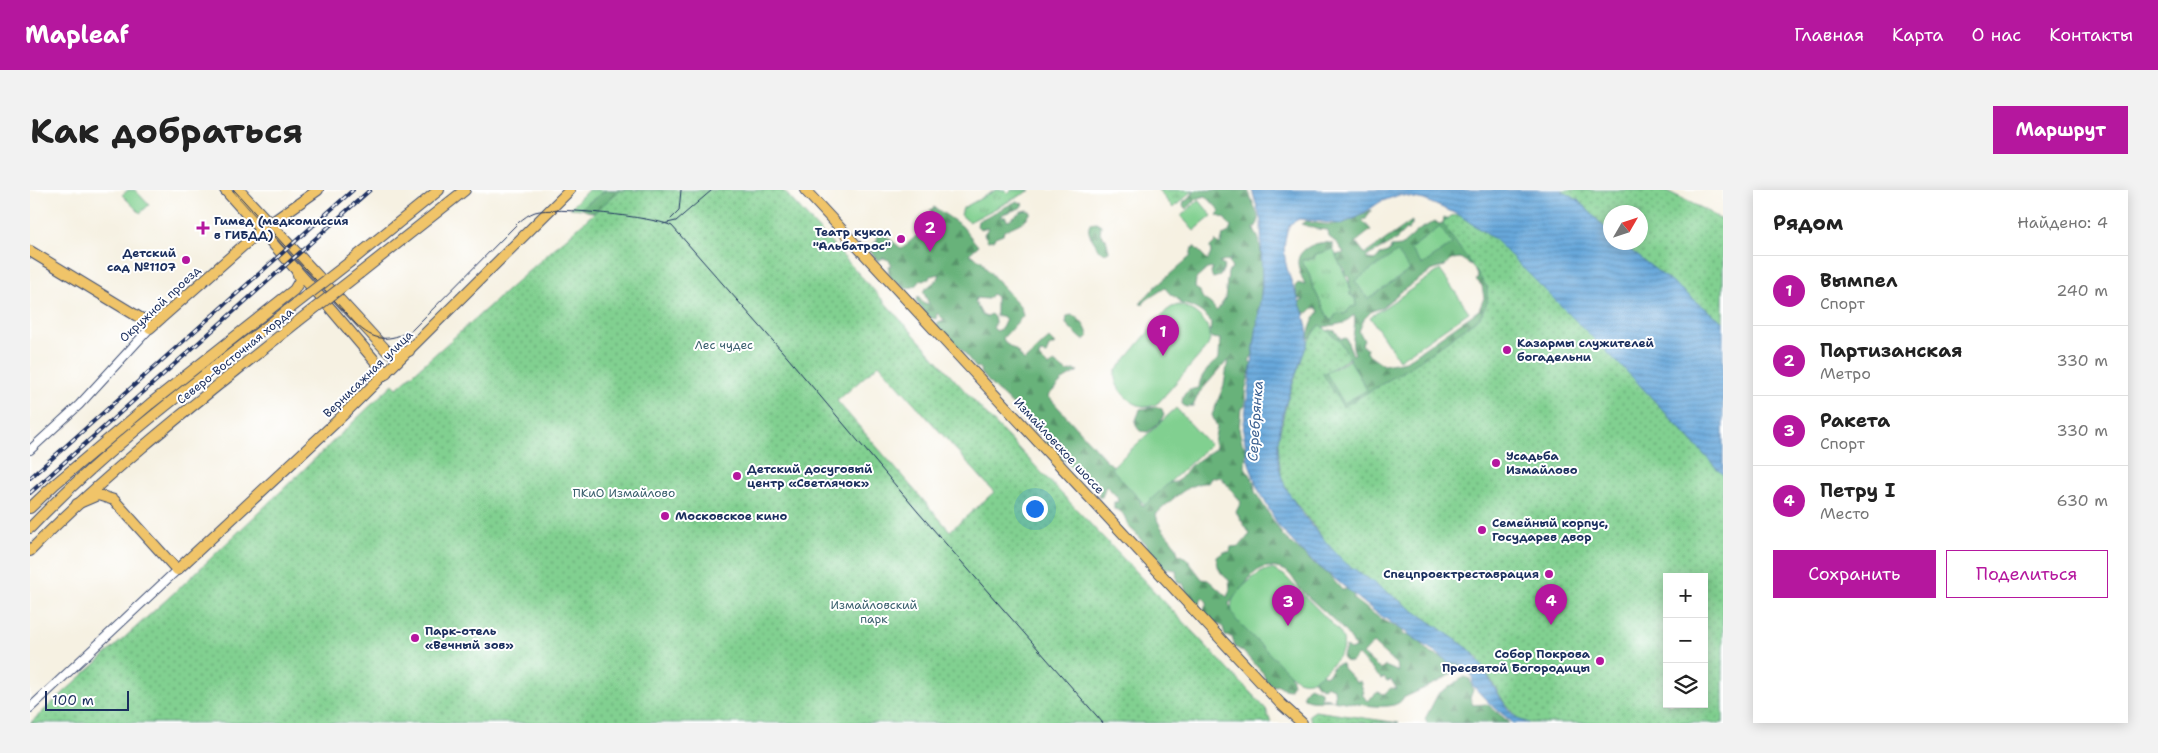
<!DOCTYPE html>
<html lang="ru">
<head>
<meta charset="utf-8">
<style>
	:root { --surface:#fff; --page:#f2f2f2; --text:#222; --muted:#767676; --line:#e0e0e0; --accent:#b5179e }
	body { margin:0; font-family:"Shantell Sans",sans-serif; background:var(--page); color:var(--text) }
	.controls { position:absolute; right:15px; bottom:15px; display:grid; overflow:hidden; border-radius:0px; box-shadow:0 2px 12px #0003 }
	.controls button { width:45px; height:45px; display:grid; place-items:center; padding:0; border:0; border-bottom:1px solid var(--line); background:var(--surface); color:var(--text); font:25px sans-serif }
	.compass { position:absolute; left:1573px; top:15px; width:45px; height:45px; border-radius:50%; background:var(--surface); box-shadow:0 2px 12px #0003; rotate:51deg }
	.scale { position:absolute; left:15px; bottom:12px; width:84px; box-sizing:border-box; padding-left:5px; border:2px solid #1b2f5e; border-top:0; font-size:14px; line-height:18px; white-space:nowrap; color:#1b2f5e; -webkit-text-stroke:4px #fff; paint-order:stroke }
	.you { position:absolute; left:1004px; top:318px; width:18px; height:18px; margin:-12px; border:4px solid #fff; border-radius:50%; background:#1a73e8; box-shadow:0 0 0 8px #1a73e833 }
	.badge { display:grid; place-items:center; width:32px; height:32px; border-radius:50%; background:var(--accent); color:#fff; font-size:16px; font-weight:700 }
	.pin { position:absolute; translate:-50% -41px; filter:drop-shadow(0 1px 2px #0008) }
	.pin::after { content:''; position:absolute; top:26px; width:18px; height:15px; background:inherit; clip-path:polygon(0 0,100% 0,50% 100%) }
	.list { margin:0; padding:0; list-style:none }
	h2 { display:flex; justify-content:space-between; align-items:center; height:65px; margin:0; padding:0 20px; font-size:21px }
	h2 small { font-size:16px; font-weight:400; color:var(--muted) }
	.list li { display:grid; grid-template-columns:32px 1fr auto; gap:15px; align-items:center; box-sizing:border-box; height:70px; padding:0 20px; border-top:1px solid var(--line) }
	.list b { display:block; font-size:19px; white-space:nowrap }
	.list p { margin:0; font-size:16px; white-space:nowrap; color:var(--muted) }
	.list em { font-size:16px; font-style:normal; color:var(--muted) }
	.actions { display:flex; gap:10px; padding:15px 20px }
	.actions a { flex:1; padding:11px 0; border:1px solid var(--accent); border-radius:0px; text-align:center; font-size:18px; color:var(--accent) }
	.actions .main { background:var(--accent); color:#fff }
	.icon { flex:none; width:28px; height:28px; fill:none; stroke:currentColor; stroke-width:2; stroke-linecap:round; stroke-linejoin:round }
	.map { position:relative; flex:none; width:1693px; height:533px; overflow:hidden; border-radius:0px }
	header { display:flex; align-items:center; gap:30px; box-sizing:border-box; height:70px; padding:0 25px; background:var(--accent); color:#fff }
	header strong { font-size:24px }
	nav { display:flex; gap:28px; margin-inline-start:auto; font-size:18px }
	.intro { display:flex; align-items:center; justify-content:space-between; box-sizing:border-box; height:120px; padding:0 30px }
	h1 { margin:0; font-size:35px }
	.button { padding:12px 22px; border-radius:0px; background:var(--accent); color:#fff; font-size:18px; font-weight:700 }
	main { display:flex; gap:30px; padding:0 30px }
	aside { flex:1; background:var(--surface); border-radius:0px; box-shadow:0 2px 12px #0003 }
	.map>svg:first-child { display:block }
	.grass { fill:url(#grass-tufts); stroke:#4e8077 }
	.forest { fill:url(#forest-firs); stroke:#42706c; fill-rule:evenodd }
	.park { fill:url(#park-dots); stroke:#4e8077; fill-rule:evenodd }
	.garden { fill:#81d090; stroke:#4e8077 }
	.water { fill:url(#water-rules); stroke:#426c9c }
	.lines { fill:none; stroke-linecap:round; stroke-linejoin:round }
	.minor-casing { stroke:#3c4c72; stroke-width:10 }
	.major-casing { stroke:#3c4c72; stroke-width:12 }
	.minor { stroke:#fff; stroke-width:8 }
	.major { stroke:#f0c469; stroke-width:10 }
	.tram { stroke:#1b2f5e; stroke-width:1 }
	.rail-casing { stroke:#1b2f5e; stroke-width:4 }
	.rail { stroke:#fff; stroke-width:2; stroke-dasharray:5.5; stroke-linecap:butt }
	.major-bridge-casing { stroke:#3c4c72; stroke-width:12; stroke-linecap:butt }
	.major-bridge { stroke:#f0c469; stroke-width:10 }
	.poi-dot { fill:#b5179e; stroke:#fff; stroke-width:2 }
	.labels { text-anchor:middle; stroke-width:4; stroke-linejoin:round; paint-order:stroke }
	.poi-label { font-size:12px; font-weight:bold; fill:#1b2f5e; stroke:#fff; text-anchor:start }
	.street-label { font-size:12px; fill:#1b2f5e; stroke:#fff }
	.park-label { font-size:12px; fill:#3a5f6d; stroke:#fff }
	.water-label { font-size:14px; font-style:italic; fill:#3a5f90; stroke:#fff }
</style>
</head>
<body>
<header>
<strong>Mapleaf</strong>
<nav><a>Главная</a><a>Карта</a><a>О нас</a><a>Контакты</a></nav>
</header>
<div class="intro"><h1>Как добраться</h1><a class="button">Маршрут</a></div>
<main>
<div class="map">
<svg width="1693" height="533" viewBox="0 0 1693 533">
	<defs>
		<pattern id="grass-tufts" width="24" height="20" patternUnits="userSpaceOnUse" patternTransform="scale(1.25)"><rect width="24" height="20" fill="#81d090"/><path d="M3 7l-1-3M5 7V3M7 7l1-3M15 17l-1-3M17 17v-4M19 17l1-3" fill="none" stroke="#69a979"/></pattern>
		<pattern id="forest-firs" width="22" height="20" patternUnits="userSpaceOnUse" patternTransform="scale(1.25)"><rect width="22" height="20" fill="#68b27a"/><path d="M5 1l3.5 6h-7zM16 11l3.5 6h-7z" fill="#559167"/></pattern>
		<pattern id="park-dots" width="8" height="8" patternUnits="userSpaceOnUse" patternTransform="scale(1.25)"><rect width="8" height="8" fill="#81d090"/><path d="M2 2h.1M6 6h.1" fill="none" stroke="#69a979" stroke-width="1.8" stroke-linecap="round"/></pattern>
		<pattern id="water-rules" width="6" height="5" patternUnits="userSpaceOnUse" patternTransform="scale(1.25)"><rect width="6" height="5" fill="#68a8db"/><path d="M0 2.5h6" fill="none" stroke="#5589b5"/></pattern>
	</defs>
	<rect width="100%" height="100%" fill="#fff"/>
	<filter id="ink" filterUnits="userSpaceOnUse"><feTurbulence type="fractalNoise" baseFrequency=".02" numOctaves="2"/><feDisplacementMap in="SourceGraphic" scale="10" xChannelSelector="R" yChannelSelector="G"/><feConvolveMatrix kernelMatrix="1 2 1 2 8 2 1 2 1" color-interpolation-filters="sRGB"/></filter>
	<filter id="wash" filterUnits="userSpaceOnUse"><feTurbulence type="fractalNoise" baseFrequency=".0096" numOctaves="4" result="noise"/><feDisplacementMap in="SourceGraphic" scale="20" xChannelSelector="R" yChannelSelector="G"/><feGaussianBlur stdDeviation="1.12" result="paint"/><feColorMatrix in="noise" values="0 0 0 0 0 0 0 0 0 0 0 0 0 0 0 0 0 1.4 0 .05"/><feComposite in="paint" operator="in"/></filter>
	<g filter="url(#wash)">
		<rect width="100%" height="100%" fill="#f6f1e2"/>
		<!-- grass -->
		<g class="grass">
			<polygon points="558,0 590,0 566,20 540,18"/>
			<polygon points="966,0 975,0 978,3 982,0 1001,0 939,32 931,25 933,18"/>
			<polygon points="1128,0 1164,0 1143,18"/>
			<polygon points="1302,56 1331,120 1298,134 1270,71"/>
		</g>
		<!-- forest -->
		<g class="forest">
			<path d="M576 0H632C612 8 570 32 551 18Z"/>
			<path d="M1165 0H1218L1228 26V33L1224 39C1225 44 1228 45 1229 50 1236 88 1228 126 1223 164L1219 171 1222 173 1215 201V216L1211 218 1209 239 1212 253 1216 259 1215 277 1224 292 1225 302 1253 346 1281 371 1298 384 1312 400 1317 399 1323 404 1324 409 1352 430 1372 440 1374 445 1381 446 1392 454 1400 463 1433 476 1410 491 1373 508C1365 526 1313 509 1297 510 1288 510 1283 512 1274 508L1273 504 1279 496 1291 501V508L1305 510 1304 498 1298 496 1293 498 1287 495 1283 489 1291 483 1295 486 1300 483C1302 477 1304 473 1312 474L1313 478 1327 493 1330 491 1334 503 1332 504 1337 511 1348 502 1354 504 1361 498 1367 499 1361 490 1357 491 1354 487 1351 489 1328 465 1321 472 1315 471 1312 468 1316 457 1320 460 1325 458C1320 440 1284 414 1270 399 1265 393 1263 386 1256 381 1253 379 1242 377 1238 377 1220 378 1212 404 1199 413L1200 417 1260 484 1263 494 1259 500 1254 499 1249 495 1245 496 1237 494 1233 483 1212 461 1205 457 1202 447 1195 446 1193 437 1182 431 1173 421 1177 412 1172 407 1170 414 1166 415 1162 409 1157 405 1153 393 1150 394 1147 392 1146 380 1133 378 1129 373V368C1122 365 1117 363 1116 354 1109 350 1106 341 1099 338 1095 329 1095 321 1084 319V312H1088L1087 307 1076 295 1072 307H1068L1070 299 1063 289C1044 288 1042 272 1026 266L1024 261 1030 253 1028 248H1025L1022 254H1017L1013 244 1006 243 999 235 998 228C985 219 978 209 966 200 960 195 957 188 950 183L951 179 949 177 946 178 932 160 922 154V148L913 141H909L907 136 908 132 914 130 907 123 906 129C894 128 894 117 886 111L888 107 894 114H899L893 101 908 89 910 84 900 86 899 89 891 90 886 96 875 99C867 91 856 90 859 76L862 75 859 70 853 68 848 71 841 62 840 58H844V53L847 52V44L851 42 872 59 886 46 896 40 898 35 904 32 900 20 904 17 932 36 948 56 939 64 952 71 956 78 991 117 993 126 973 148 975 153 987 161 994 171 1019 148 1025 154 1019 157 1016 164 1010 163 1009 167 1019 177 1024 172 1037 182 1044 180 1048 181 1034 189 1018 206 1075 269 1087 279 1108 306 1112 315H1115L1138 293 1145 292 1151 288 1160 276 1186 258 1184 252 1187 237 1182 225 1194 195 1198 170 1169 203 1163 216 1156 217 1152 214C1152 203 1158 199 1169 198 1169 185 1180 177 1189 168L1190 149 1182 148 1180 145 1181 132C1175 123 1162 115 1151 114L1148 109 1140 104 1135 98 1116 110 1113 114H1110L1122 100 1161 66V61L1164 56 1178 70 1181 63 1180 57 1186 51 1189 54 1191 53 1193 45 1199 42 1201 37 1195 29 1187 25 1190 21 1176 6 1168 8 1156 19 1153 16 1154 11 1158 10ZM1202 69 1199 71 1202 79 1198 82 1195 109 1187 121C1185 120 1184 117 1182 115 1177 110 1172 111 1170 101L1165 98 1166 89 1177 79 1183 78 1181 83 1183 88 1190 86 1195 76 1189 73ZM962 104 966 107V126H972L976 129 972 138 967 141 963 138C966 132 966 129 961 124L956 127 952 125 945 112 946 108 958 109ZM1191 287 1211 312 1206 322 1220 344 1210 356 1201 357 1200 362H1194L1187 367C1187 378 1190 384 1199 390L1200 399 1197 407 1178 390 1172 389 1156 368 1148 364C1146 348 1128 342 1126 324 1140 312 1159 291 1178 293L1181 288ZM1343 453 1366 474 1369 482 1355 476 1351 480 1333 464Z"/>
			<path d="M987 11 993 14 990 18 973 24 971 27H976L977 31 992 21 997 20 1001 22C995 34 984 35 974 41L973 44 965 47 964 50 958 51 954 44 959 37 950 39 947 36 948 31Z"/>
			<path d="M1341 20 1336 29 1332 30 1341 40 1326 52 1335 64 1382 31V35L1378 40 1375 39C1370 51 1348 60 1336 67L1338 69 1346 70 1351 64 1360 61 1361 57 1371 56 1389 40 1405 31 1409 34 1413 33 1414 27 1436 37 1637 382V471L1258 256 1281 147 1278 148C1279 140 1283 128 1289 122L1287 118H1283L1278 123 1275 122 1276 125H1274L1269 112 1274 110 1272 109H1268L1265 96 1268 93 1275 95C1272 88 1268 80 1268 72 1268 57 1292 49 1303 54V59L1286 64 1284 68 1273 70 1272 73C1282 84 1279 89 1284 99 1289 109 1294 119 1299 129L1302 130 1307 123 1315 124 1321 117 1326 116 1325 107 1320 105 1319 87 1315 85 1314 78C1309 75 1308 70 1306 65L1314 63 1307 53 1299 47 1298 40 1286 39 1271 34 1276 31C1304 38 1317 34 1341 20ZM1430 68 1443 76 1448 88 1446 90 1452 96 1454 108 1449 120 1376 171 1354 175 1337 163V158H1334L1332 154 1334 150 1329 141 1334 129 1342 121 1351 118 1372 101 1401 81 1415 76 1423 69ZM1324 125C1327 137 1319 152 1325 164L1323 165 1316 148 1311 149 1305 141 1300 140 1293 143 1294 137 1314 133ZM1318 167H1320V170L1335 197 1300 188V181L1303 176 1312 173Z"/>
			<path d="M1066 32 1071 35 1070 43 1076 49 1079 61 1074 63 1068 60C1065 49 1055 45 1060 33Z"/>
			<path d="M1042 125C1050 128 1058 139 1058 147L1053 150 1036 134 1037 126Z"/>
			<path d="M1126 217 1132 219 1134 225 1131 231 1118 242 1110 241C1102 232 1107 230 1110 219Z"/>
			<polygon points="1434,487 1440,489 1443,500 1440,508 1443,515 1457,514 1480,533 1397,533 1395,529 1408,504"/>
		</g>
		<!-- park -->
		<g class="park">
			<path d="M590 0H753L954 222 1236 519 1241 533H0L157 391 363 194 367 198ZM849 174 964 302 920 341 807 211Z"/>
			<polygon points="1531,0 1635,0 1675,20 1693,31 1693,132 1591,53 1610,52 1610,22 1580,22 1580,43 1549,11"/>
			<path d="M1429 25 1464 49 1607 192 1693 285V533H1499L1488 529 1474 512 1454 478 1441 485 1436 477 1449 469 1439 459 1314 372 1298 355 1259 304 1251 286 1249 267 1248 250 1257 211 1278 151 1290 135 1309 150 1320 168 1293 184 1313 217 1381 177 1450 127 1457 112V97L1412 33 1420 26ZM1637 387H1674V514H1637Z"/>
			<polygon points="1285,521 1369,533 1282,533 1279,525"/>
		</g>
		<!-- garden -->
		<g class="garden">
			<polygon points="98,0 105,0 119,15 110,23 92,5"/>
			<polygon points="1169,10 1182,26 1164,41 1151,26"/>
			<polygon points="1410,37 1422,54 1392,75 1380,59"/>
			<polygon points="1367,62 1380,80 1338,109 1325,91"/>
			<polygon points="1410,80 1439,122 1369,170 1340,127"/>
			<path d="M1149 115C1166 118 1188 140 1177 157L1129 212C1112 227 1082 202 1085 182L1136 121 1142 117Z"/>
			<polygon points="1320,170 1337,200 1314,213 1296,183"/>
			<polygon points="1146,218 1180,255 1115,315 1081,278"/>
			<path d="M1242 379 1254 385 1308 440C1320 455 1310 466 1299 477 1288 488 1277 498 1262 486L1207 431C1203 425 1200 419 1202 412 1206 400 1230 379 1242 379Z"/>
		</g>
		<!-- water -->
		<path class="water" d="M1222 0H1531L1549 11 1580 43V52L1591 53 1693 132V285L1607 192 1464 49 1429 25 1394 10 1369 5 1350 12 1328 27 1311 34 1269 29 1260 34C1240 76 1279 110 1278 151 1264 192 1239 241 1251 285 1258 312 1295 351 1314 372L1439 459C1457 478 1470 516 1488 529 1491 531 1496 532 1499 533H1483L1459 513 1443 496 1442 485 1435 475 1418 472 1408 464 1344 421 1274 364 1249 337 1227 297 1218 270 1213 241 1232 97 1231 31Z"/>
	</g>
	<g filter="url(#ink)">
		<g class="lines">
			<!-- minor casing -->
			<g class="minor-casing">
				<g id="minor">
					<polyline points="0,260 49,215 120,138"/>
					<polyline points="0,518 147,380"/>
				</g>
			</g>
			<!-- major casing -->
			<g class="major-casing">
				<g id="major">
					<polyline points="195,0 301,119 356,184"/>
					<polyline points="209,0 357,161 365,165 379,161"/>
					<polyline points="775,0 1250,513 1272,533"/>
					<polyline points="0,61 112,129 120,138 231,40 288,0"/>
					<polyline points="321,71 409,0"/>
					<polyline points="330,83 435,0"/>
					<polyline points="47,314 68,305 84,310 147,380 305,233 540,0"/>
					<polyline points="0,318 25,294 120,214 264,100 270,90 266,79"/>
					<path d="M0 338C77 257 170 189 258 120"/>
					<path d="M0 361C82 277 176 205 267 132"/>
				</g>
			</g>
			<!-- minor -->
			<use href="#minor" class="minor"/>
			<!-- major -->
			<use href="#major" class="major"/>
			<!-- tram -->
			<g class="tram">
				<path d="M204 0 325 133C344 152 358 152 382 140L489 32C494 28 499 24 505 22 523 16 626 27 642 36L758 168 888 322 1073 533"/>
				<polyline points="641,29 649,21 651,0"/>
				<polyline points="633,34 646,31 682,0"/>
			</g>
			<!-- rail casing -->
			<g class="rail-casing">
				<g id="rail">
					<polyline points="0,288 323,0"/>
					<polyline points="0,303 340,0"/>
				</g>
			</g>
			<!-- rail -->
			<use href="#rail" class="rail"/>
			<!-- major-bridge casing -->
			<g class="major-bridge-casing">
				<g id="major-bridge">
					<polyline points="258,120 321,71"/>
					<polyline points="267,132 330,83"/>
				</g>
			</g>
			<!-- major-bridge -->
			<use href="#major-bridge" class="major-bridge"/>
		</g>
	</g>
	<!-- markers -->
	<g class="poi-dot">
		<path d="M170.5 30.5h5v5h5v5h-5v5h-5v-5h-5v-5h5z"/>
		<circle cx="871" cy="49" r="5"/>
		<circle cx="156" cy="70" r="5"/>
		<circle cx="1477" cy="160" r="5"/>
		<circle cx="1466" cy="273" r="5"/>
		<circle cx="707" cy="286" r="5"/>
		<circle cx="635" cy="326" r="5"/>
		<circle cx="1452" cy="340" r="5"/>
		<circle cx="1519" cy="384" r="5"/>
		<circle cx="385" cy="448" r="5"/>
		<circle cx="1570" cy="471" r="5"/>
	</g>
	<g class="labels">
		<!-- poi labels -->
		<g class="poi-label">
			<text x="184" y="35">Гимед (медкомиссия<tspan x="184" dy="14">в ГИБДД)</tspan></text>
			<text x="861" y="46" text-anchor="end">Театр кукол<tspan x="861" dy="14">"Альбатрос"</tspan></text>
			<text x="146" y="67" text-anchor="end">Детский<tspan x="146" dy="14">сад №1107</tspan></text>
			<text x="1487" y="157">Казармы служителей<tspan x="1487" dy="14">богадельни</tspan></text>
			<text x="1476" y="270">Усадьба<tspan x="1476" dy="14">Измайлово</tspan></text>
			<text x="717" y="283">Детский досуговый<tspan x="717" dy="14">центр «Светлячок»</tspan></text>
			<text x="645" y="330">Московское кино</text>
			<text x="1462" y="337">Семейный корпус,<tspan x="1462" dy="14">Государев двор</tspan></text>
			<text x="1509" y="388" text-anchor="end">Спецпроектреставрация</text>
			<text x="395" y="445">Парк-отель<tspan x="395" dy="14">«Вечный зов»</tspan></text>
			<text x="1560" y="468" text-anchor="end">Собор Покрова<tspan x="1560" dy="14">Пресвятой Богородицы</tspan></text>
		</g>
		<!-- street labels -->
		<g class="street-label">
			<text transform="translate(130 114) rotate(-43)" y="4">Окружной проезд</text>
			<text transform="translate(205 166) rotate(-39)" y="4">Северо-Восточная хорда</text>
			<text transform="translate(338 184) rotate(-44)" y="4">Вернисажная улица</text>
			<text transform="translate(1029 256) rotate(47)" y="4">Измайловское шоссе</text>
		</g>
		<!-- park labels -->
		<g class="park-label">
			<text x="694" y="159">Лес чудес</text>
			<text x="594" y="307">ПКиО Измайлово</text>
			<text x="844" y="419">Измайловский<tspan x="844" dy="14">парк</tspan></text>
		</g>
		<!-- water labels -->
		<g class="water-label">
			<text transform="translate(1225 231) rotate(-86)" y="5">Серебрянка</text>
		</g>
	</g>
</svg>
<div class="controls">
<button>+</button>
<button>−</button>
<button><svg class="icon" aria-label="layers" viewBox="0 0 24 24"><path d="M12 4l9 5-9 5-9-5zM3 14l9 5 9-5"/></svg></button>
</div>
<svg class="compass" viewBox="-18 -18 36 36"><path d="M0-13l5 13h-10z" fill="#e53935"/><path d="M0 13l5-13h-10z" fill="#767676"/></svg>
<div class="scale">100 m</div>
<div class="you"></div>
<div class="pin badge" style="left:1133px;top:166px">1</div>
<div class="pin badge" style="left:900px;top:62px">2</div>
<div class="pin badge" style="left:1258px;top:436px">3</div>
<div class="pin badge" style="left:1521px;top:435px">4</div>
</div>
<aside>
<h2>Рядом<small>Найдено: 4</small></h2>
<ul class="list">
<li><span class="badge">1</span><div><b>Вымпел</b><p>Спорт</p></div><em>240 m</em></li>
<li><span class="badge">2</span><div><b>Партизанская</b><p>Метро</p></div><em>330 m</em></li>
<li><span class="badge">3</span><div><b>Ракета</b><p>Спорт</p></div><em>330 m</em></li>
<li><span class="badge">4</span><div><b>Петру I</b><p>Место</p></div><em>630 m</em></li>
</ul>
<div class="actions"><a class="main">Сохранить</a><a>Поделиться</a></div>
</aside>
</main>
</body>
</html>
